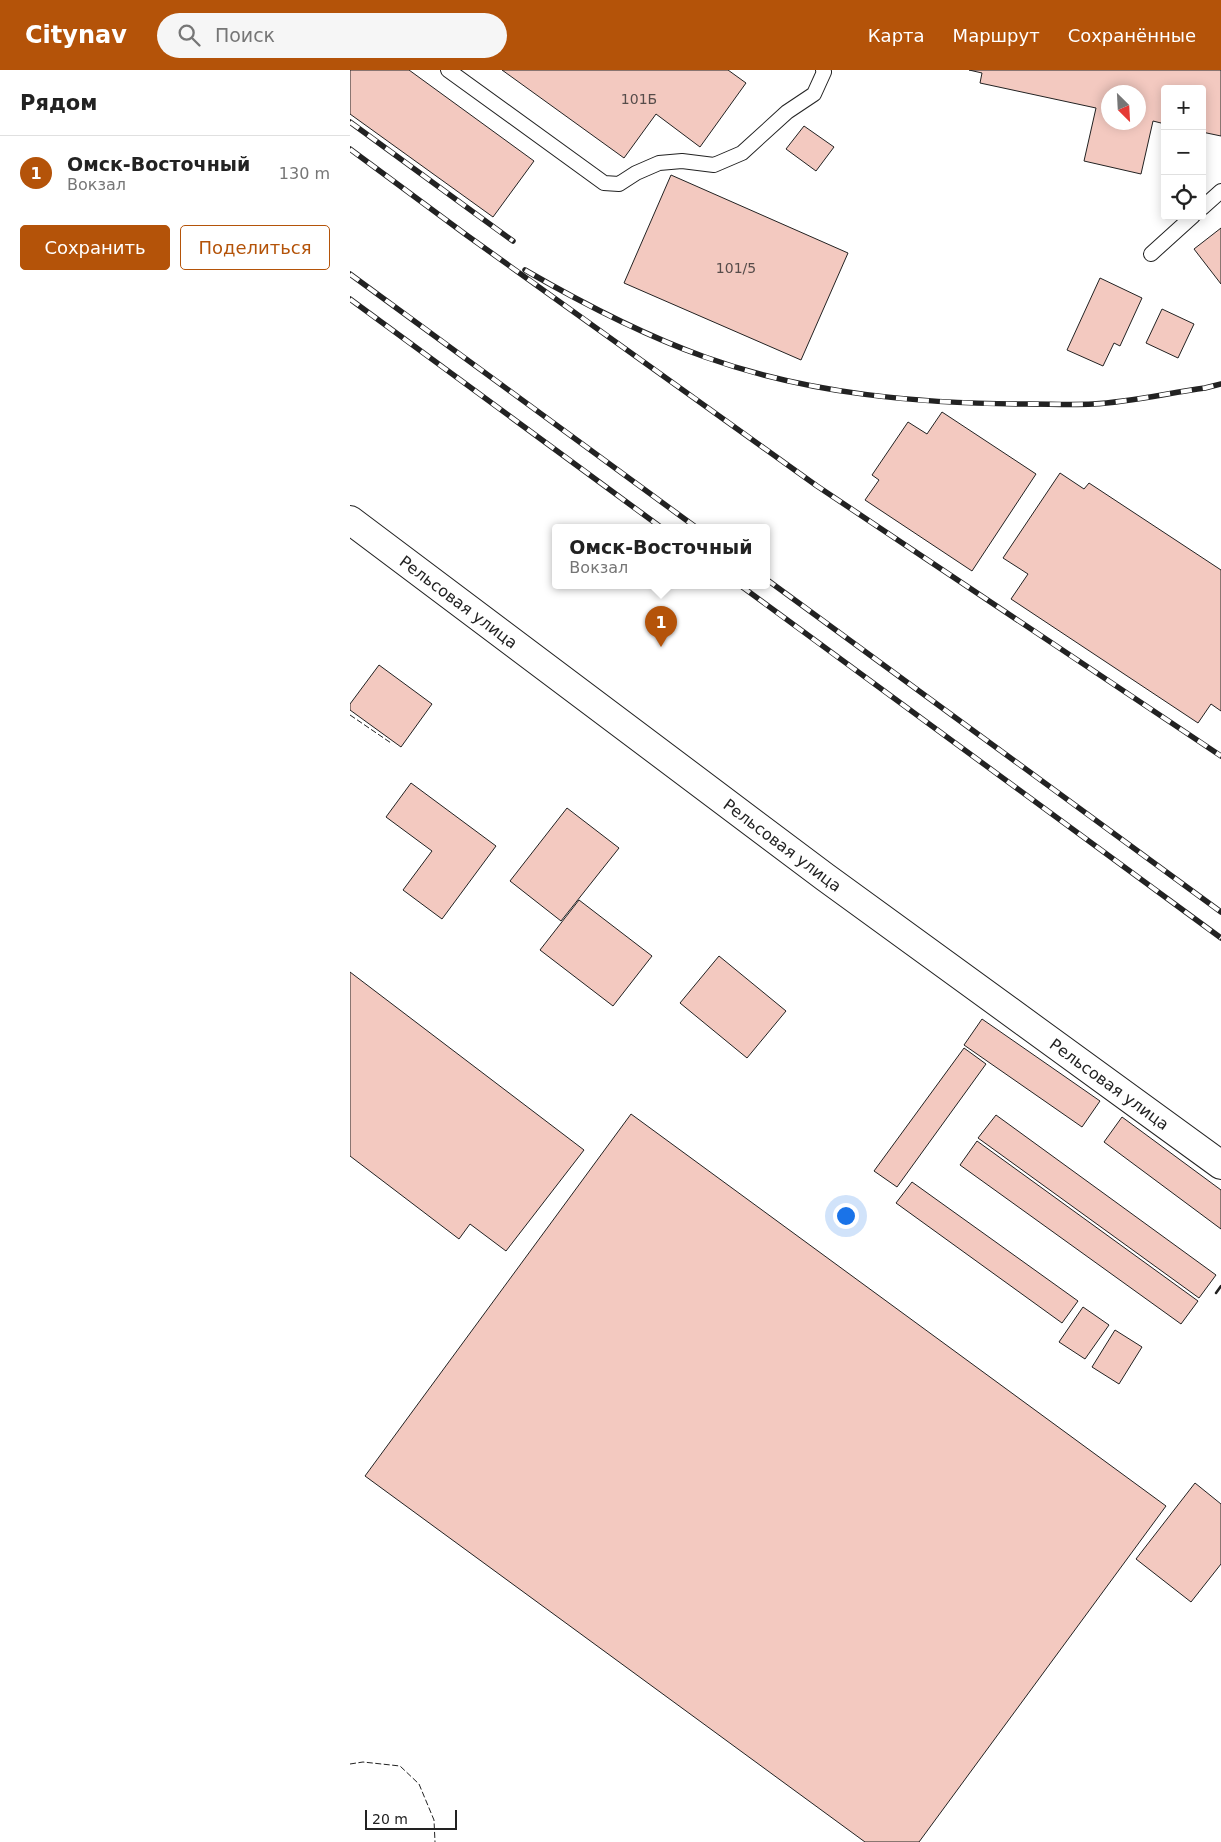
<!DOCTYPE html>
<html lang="ru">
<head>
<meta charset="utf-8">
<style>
	:root { --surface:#fff; --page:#f6f6f6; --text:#222; --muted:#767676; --line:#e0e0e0; --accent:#b45309 }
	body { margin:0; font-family:"DejaVu Sans",sans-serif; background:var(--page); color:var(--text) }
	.controls { position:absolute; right:15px; top:15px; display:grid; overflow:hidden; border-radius:5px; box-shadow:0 2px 12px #0003 }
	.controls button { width:45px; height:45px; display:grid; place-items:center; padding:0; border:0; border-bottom:1px solid var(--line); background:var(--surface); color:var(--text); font:25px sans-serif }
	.compass { position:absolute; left:751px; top:15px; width:45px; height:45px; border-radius:50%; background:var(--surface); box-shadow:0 2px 12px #0003; rotate:156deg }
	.scale { position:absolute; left:15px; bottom:12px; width:92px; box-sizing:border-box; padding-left:5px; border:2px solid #222; border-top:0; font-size:14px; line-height:18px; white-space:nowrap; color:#222; -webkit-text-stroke:4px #fff; paint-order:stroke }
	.you { position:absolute; left:495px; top:1145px; width:18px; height:18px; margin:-12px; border:4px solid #fff; border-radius:50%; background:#1a73e8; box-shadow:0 0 0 8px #1a73e833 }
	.badge { display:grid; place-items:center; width:32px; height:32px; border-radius:50%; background:var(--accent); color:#fff; font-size:16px; font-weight:700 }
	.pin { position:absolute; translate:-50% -41px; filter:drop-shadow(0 1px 2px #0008) }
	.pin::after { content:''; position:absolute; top:26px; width:18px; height:15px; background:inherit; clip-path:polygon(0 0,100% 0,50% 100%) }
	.popup { position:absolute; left:202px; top:454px; width:218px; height:65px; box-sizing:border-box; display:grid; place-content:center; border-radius:5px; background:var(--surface); filter:drop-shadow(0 1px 4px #0005); font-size:16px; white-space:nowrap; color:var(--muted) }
	.popup b { font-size:19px; color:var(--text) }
	.popup::after { content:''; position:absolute; left:50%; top:100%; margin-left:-10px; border:10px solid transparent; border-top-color:var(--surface) }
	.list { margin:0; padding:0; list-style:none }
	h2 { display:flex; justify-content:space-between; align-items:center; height:65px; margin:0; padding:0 20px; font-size:21px }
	h2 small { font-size:16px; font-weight:400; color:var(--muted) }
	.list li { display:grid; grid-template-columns:32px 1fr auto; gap:15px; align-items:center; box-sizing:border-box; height:75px; padding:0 20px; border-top:1px solid var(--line) }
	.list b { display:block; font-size:19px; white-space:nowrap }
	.list p { margin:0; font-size:16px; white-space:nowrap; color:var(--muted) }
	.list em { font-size:16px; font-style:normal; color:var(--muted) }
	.actions { display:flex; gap:10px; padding:15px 20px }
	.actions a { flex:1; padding:11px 0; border:1px solid var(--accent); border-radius:5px; text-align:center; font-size:18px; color:var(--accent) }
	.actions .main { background:var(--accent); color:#fff }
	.icon { flex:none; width:28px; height:28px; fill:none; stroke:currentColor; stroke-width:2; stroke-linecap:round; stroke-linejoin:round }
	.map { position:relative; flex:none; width:871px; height:1772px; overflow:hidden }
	header { display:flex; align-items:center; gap:30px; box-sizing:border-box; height:70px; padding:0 25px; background:var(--accent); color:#fff }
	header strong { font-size:24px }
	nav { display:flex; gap:28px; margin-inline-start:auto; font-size:18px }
	.search { width:350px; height:45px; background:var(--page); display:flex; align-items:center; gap:12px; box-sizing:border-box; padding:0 18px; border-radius:28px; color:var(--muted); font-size:19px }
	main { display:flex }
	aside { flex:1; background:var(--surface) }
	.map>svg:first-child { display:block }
	.building { fill:#f3c9c0; stroke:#222; fill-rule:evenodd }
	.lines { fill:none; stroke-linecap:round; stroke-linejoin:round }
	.service-casing { stroke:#222; stroke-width:16 }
	.minor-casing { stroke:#222; stroke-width:30 }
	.service { stroke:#fff; stroke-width:14 }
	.minor { stroke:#fff; stroke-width:28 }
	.rail-casing { stroke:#222; stroke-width:5.5 }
	.rail { stroke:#fff; stroke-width:4; stroke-dasharray:11; stroke-linecap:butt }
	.fence { stroke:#222; stroke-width:1; stroke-dasharray:6 2.5; stroke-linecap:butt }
	.wall { stroke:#222; stroke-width:2.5 }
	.labels { text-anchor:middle; stroke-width:4; stroke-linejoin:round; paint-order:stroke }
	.number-label { font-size:14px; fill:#564c4a }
	.street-label { font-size:16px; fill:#222; stroke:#fff }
</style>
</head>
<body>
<header>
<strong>Citynav</strong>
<div class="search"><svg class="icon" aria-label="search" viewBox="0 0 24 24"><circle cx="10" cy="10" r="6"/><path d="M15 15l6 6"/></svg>Поиск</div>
<nav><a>Карта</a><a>Маршрут</a><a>Сохранённые</a></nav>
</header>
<main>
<aside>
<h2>Рядом<small></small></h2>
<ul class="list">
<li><span class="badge">1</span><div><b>Омск-Восточный</b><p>Вокзал</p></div><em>130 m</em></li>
</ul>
<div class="actions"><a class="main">Сохранить</a><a>Поделиться</a></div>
</aside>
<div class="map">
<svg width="871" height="1772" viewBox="0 0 871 1772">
	<rect width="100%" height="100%" fill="#fff"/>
	<!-- building -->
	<g class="building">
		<polygon points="0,0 59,0 184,91 143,147 0,44"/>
		<polygon points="152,0 378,0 396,13 350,77 306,44 274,88"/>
		<path d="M619 0H871V66L852 62V19H815V54L803 51 791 104 734 91 746 38 630 13 632 3ZM758 22H788V52H758Z"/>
		<polygon points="454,56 484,77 466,101 436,79"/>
		<polygon points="321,105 498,183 451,290 274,213"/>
		<polygon points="871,158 871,214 844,179"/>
		<polygon points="750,208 792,228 770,276 764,273 753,296 717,280"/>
		<polygon points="812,239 844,254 828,288 796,273"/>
		<polygon points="592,342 686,404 622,501 515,430 529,410 522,405 558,352 577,364"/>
		<polygon points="710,403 734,419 739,413 871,500 871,641 861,634 848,653 661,529 678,504 653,488"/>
		<polygon points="29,595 82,634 51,677 0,640 0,634"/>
		<polygon points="61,713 146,776 92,849 53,820 82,781 36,747"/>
		<polygon points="217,738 269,778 211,851 160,811"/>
		<polygon points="229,830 302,886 263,936 190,880"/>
		<polygon points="369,886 436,941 397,988 330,933"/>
		<polygon points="0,902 234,1080 156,1181 120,1154 109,1169 0,1086"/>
		<polygon points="632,949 750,1031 732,1057 614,975"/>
		<polygon points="614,978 636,994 547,1117 524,1101"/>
		<polygon points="281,1044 816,1436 569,1772 515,1772 15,1406"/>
		<polygon points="646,1045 866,1205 849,1228 628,1068"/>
		<polygon points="772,1047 871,1120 871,1159 754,1072"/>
		<polygon points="627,1071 848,1231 831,1254 610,1095"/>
		<polygon points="562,1112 728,1231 712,1253 546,1133"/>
		<polygon points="733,1237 759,1255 735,1289 709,1272"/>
		<polygon points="765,1260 792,1277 769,1314 742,1297"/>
		<polygon points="845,1413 871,1434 871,1494 841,1532 786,1489"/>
	</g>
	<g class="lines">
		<!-- service casing -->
		<g class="service-casing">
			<g id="service">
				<polyline points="98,0 254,113 269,114 286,103 309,93 332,91 364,95 392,83 437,42 464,24 474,2 473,0"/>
				<polyline points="852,138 871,121"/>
				<polyline points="801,184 843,146"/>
			</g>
		</g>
		<!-- minor casing -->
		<g class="minor-casing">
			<g id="minor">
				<path id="s1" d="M0 450 475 807 871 1095"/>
			</g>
		</g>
		<!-- service -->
		<use href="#service" class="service"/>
		<!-- minor -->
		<use href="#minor" class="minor"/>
		<!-- rail casing -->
		<g class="rail-casing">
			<g id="rail">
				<polyline points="0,52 163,171"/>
				<polyline points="0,79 115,164 467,416 871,686"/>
				<path d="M175 200C232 233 293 265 355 287 458 324 571 334 679 334 700 334 722 335 743 334 780 332 818 323 855 318L871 314"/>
				<polyline points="0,204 347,458"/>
				<polyline points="0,229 312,458"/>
				<polyline points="416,509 871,842"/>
				<polyline points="391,516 871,868"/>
			</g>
		</g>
		<!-- rail -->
		<use href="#rail" class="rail"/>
		<!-- fence -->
		<g class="fence">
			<polyline points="0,645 41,673"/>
			<polyline points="0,1694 13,1692 50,1696 69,1714 84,1750 85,1772"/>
		</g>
		<!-- wall -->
		<polyline class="wall" points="866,1223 871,1216"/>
	</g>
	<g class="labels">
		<!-- number labels -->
		<g class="number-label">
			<text x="289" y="34">101Б</text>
			<text x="386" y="203">101/5</text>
		</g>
		<!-- street labels -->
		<g class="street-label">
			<text dy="6" stroke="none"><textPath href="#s1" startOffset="136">Рельсовая улица</textPath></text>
			<text dy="6" stroke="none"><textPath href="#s1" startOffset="541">Рельсовая улица</textPath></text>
			<text dy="6" stroke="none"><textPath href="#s1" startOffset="946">Рельсовая улица</textPath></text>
		</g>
	</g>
</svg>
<div class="controls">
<button>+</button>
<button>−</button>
<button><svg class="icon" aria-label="locate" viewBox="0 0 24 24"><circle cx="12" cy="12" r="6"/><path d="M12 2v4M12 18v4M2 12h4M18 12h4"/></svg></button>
</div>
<svg class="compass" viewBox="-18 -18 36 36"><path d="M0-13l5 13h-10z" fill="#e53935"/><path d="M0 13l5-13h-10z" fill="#767676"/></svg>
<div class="scale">20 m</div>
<div class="you"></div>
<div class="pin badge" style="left:311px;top:577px">1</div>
<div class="popup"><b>Омск-Восточный</b>Вокзал</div>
</div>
</main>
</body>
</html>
